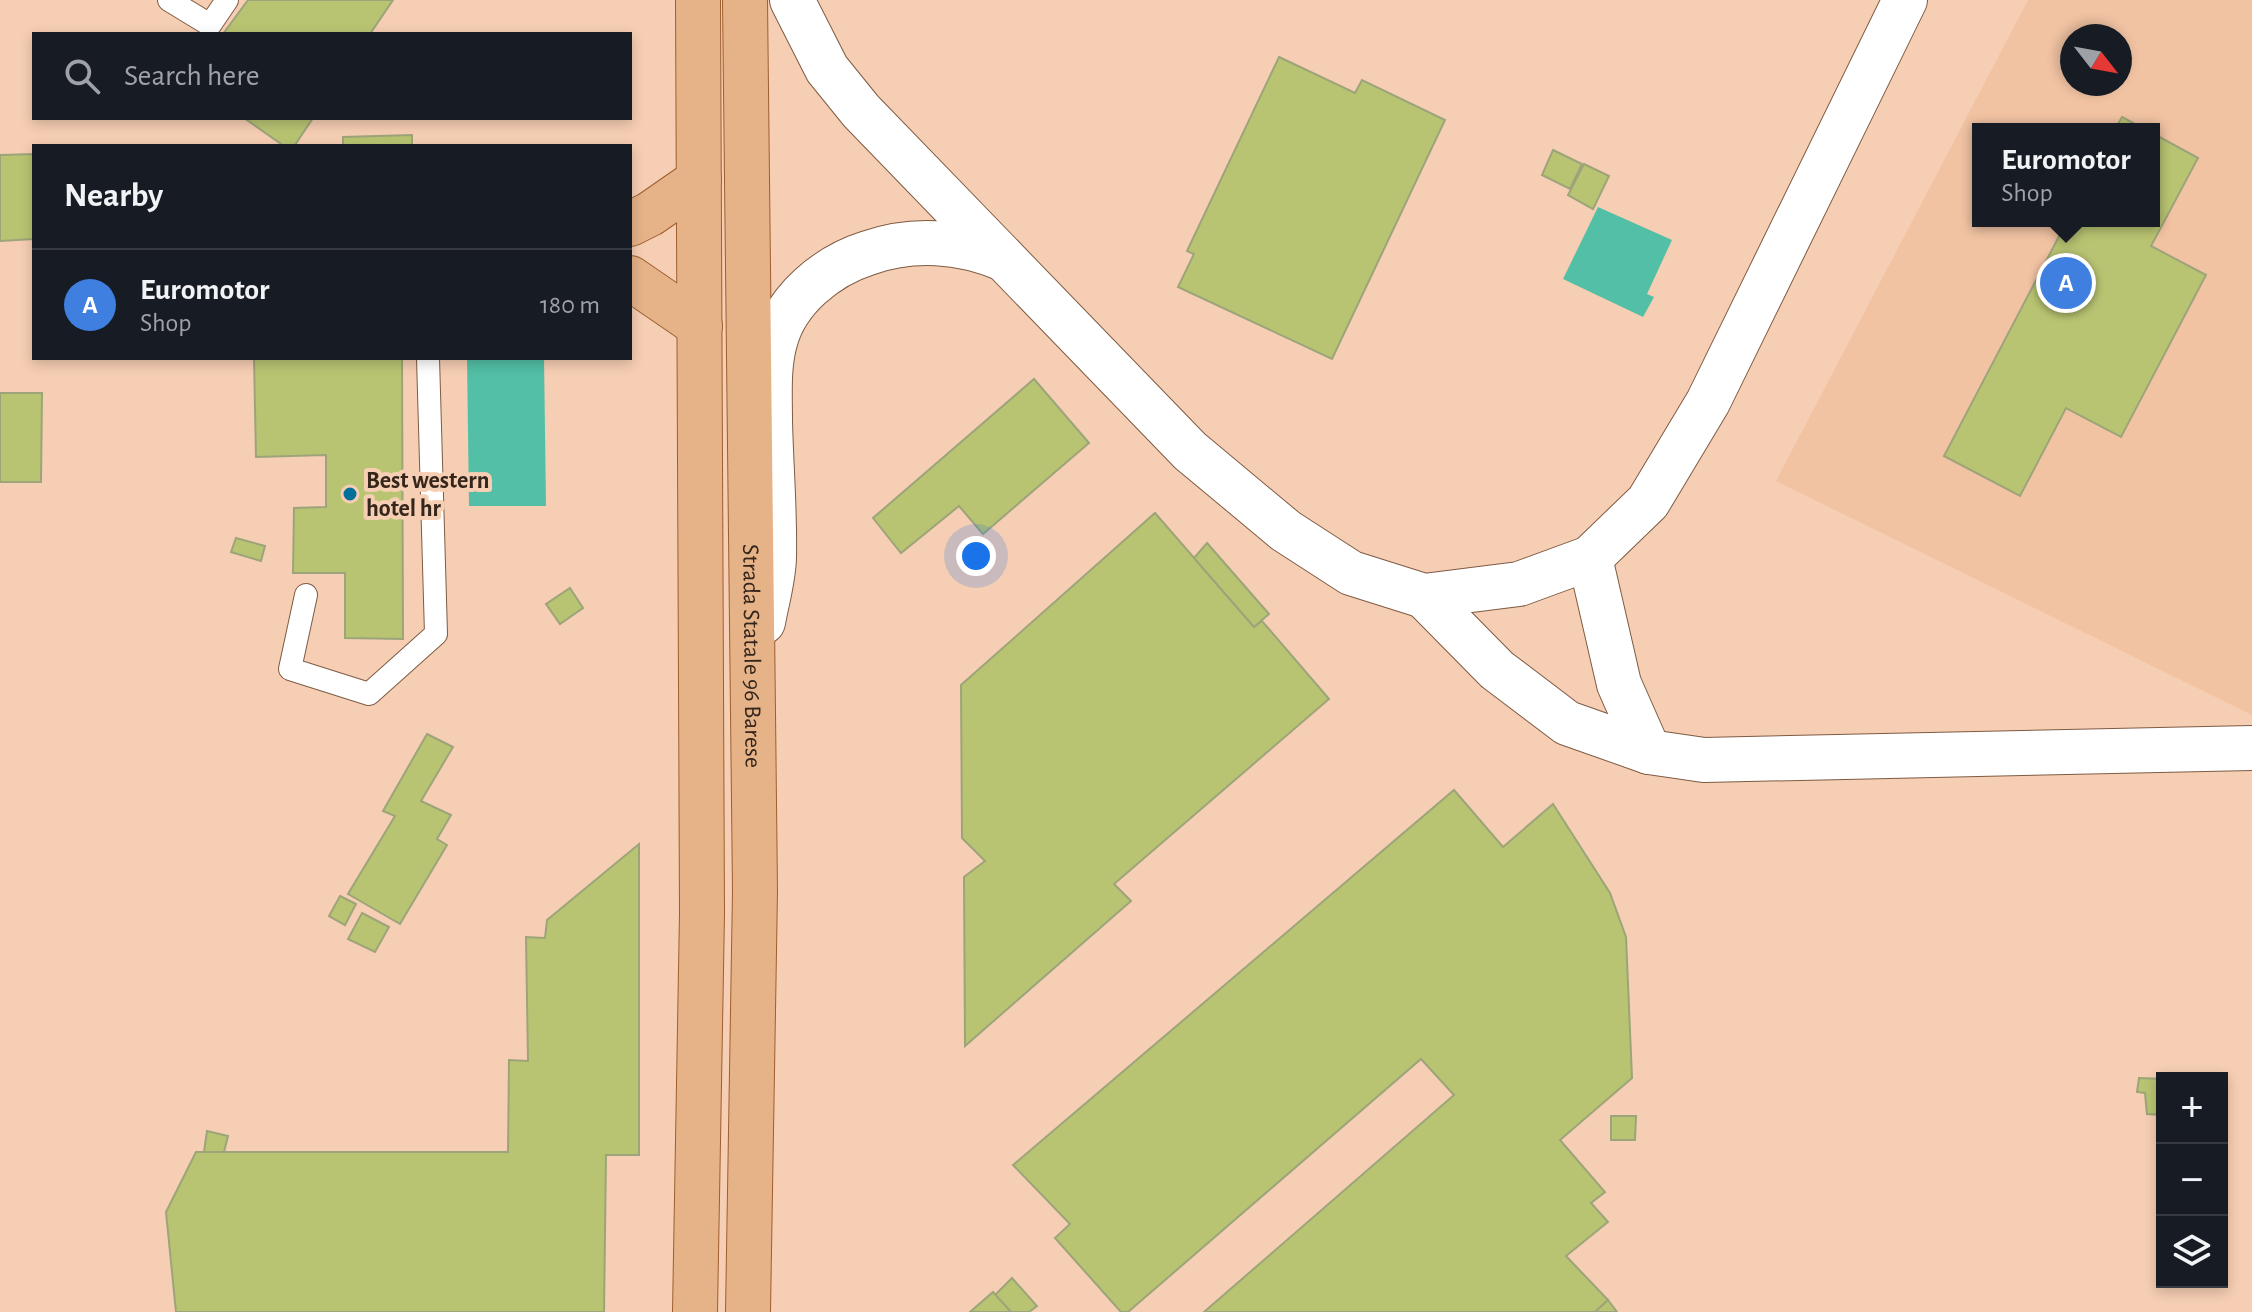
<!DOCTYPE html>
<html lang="en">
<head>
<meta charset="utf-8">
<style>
	:root { --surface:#171b24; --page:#20242c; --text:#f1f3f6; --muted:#9ea1a6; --line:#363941; --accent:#8c9099 }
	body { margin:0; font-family:"Alegreya Sans",sans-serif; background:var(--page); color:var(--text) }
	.controls { position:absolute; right:24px; bottom:24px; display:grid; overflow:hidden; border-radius:0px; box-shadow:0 4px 12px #0003 }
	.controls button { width:72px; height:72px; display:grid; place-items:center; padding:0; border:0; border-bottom:2px solid var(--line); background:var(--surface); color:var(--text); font:40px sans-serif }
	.compass { position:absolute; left:2060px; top:24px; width:72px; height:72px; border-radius:50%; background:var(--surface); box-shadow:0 4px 12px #0003; rotate:121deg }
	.you { position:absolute; left:976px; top:556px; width:28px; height:28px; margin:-20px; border:6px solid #fff; border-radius:50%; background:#1a73e8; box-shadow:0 0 0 12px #1a73e833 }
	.badge { display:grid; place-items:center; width:52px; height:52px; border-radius:50%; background:var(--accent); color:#fff; font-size:26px; font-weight:700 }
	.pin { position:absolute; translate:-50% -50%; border:4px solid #fff; box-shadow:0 2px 8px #0006 }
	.popup { position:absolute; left:1972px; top:123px; width:188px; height:104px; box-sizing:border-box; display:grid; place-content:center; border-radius:0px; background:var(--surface); filter:drop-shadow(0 2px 6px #0005); font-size:26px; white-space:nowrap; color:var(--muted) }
	.popup b { font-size:30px; color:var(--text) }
	.popup::after { content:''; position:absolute; left:50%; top:100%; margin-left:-16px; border:16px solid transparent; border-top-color:var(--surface) }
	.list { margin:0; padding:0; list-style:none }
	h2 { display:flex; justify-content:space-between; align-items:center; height:104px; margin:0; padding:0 32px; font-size:34px }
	h2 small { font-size:26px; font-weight:400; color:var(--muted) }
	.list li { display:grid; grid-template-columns:52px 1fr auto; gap:24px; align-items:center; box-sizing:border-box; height:112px; padding:0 32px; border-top:2px solid var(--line) }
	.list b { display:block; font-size:30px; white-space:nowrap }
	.list p { margin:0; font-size:26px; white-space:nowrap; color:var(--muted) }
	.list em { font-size:26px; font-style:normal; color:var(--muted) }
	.icon { flex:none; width:44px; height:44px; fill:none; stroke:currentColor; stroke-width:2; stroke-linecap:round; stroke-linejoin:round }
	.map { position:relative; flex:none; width:2252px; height:1312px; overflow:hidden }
	.search { position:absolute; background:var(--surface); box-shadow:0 4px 12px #0003; left:32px; top:32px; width:600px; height:88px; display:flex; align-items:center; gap:20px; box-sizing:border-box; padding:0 28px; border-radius:0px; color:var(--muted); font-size:30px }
	.panel { position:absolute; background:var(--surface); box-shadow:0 4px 12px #0003; left:32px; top:144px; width:600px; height:216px; border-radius:0px }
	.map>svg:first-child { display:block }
	.built { fill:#f1c3a3; fill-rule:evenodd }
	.water { fill:#53bfa6 }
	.building { fill:#b9c472; stroke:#9da47a; stroke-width:2 }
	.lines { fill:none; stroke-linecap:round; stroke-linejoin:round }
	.lane-casing { stroke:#7e5b44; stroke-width:24 }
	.street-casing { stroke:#7e5b44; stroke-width:46 }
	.primary-casing { stroke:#9e5f2f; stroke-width:46 }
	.lane { stroke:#fff; stroke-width:22 }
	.street { stroke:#fff; stroke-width:44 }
	.primary { stroke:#e6b288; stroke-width:44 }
	.poi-dot { fill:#036f9b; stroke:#f6ceb3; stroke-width:3 }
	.labels { text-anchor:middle; stroke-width:8; stroke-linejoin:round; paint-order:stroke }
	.poi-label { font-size:24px; font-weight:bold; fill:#35261c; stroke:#f6ceb3; text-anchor:start }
	.street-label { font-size:24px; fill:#35261c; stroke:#f6ceb3 }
</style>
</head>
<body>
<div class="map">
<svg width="2252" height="1312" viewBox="0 0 2252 1312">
	<rect width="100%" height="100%" fill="#f6ceb3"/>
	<!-- built -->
	<path class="built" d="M2028 0H2252V715L1776 481ZM2072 36H2120V84H2072ZM1978 129H2154V221H1978Z"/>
	<!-- water -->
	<g class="water">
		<polygon points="1598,207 1672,240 1647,294 1654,297 1643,317 1563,279"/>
		<polygon points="467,358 544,358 546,506 469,506"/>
	</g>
	<!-- building -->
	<g class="building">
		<polygon points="248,0 393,0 370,34 223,34"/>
		<polygon points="1279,57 1355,93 1362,80 1445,120 1332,359 1178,287 1194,254 1187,251"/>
		<polygon points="2122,117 2144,129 2115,129"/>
		<polygon points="244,118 313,118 295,145 298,146 284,146"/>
		<polygon points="2154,134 2198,158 2151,246 2206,275 2121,437 2066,408 2020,496 1944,456 2067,221 2154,221"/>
		<polygon points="412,135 412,146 343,146 343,137"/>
		<polygon points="1553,150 1582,164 1570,189 1542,175"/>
		<polygon points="34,154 34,239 0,241 0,155"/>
		<polygon points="1584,164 1609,176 1593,209 1568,195"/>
		<polygon points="254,358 402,358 403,639 345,638 345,573 293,573 294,508 326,507 326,455 256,457"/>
		<polygon points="1034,379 1089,443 983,534 959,506 901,553 873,518"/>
		<polygon points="0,393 42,393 41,482 0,482"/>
		<polygon points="1155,513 1254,627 1262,621 1329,699 1114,884 1131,901 965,1046 964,877 985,861 962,838 961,685"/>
		<polygon points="236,538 265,546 261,561 231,552"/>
		<polygon points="1207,543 1269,614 1254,627 1194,558"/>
		<polygon points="570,588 583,608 560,624 546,604"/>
		<polygon points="427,734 453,747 421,801 451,815 437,839 447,845 400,924 348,894 395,816 383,811"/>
		<polygon points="1454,790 1503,847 1553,804 1610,893 1626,937 1632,1078 1560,1140 1605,1192 1591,1203 1608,1222 1566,1256 1608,1300 1595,1312 1204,1312 1454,1095 1421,1059 1128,1312 1121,1312 1055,1238 1070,1224 1013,1165"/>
		<polygon points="639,844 639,1155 606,1155 604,1312 176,1312 166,1212 196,1152 508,1152 509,1060 528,1061 526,937 545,938 547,920"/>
		<polygon points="340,896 356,904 345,925 329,916"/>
		<polygon points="362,913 389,927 375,952 348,939"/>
		<polygon points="2139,1078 2162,1079 2162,1115 2147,1114 2145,1093 2137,1092"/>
		<polygon points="1611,1116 1636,1116 1635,1140 1611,1140"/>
		<polygon points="207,1131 228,1136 224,1152 204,1152"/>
		<polygon points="1012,1278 1037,1306 1029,1312 1011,1312 995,1295"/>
		<polygon points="993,1292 1011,1312 970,1312"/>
		<polygon points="1608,1300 1617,1312 1595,1312"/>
	</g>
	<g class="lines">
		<!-- lane casing -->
		<g class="lane-casing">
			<g id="lane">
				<polyline points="169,0 210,25 227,0"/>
				<polyline points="306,595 290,669 369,694 436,634 428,358"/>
			</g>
		</g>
		<!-- street casing -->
		<g class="street-casing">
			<g id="street">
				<polyline points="792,0 827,69 861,111 1190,451 1286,531 1351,573 1424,596 1519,584 1590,558 1648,502 1708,402 1905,0"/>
				<polyline points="1424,596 1497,670 1567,723 1649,752 1619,684 1590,558"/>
				<path d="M763 622C767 600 774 577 774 556 775 511 771 466 770 421 770 396 768 367 775 342 786 299 827 266 868 253 913 237 961 241 1004 259"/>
				<polyline points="1649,752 1704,760 2252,748"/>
			</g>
		</g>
		<!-- primary casing -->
		<g class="primary-casing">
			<g id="primary">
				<path id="s1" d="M745 0 755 891 748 1312"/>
				<polyline points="630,224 650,214 699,180"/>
				<polyline points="630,278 700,326"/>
				<polyline points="695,1312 702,913 698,0"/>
			</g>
		</g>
		<!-- lane -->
		<use href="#lane" class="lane"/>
		<!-- street -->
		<use href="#street" class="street"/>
		<!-- primary -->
		<use href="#primary" class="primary"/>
	</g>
	<!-- markers -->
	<circle class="poi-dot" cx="350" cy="494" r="8"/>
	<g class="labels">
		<!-- poi labels -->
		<g class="poi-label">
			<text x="366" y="488">Best western<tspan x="366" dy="28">hotel hr</tspan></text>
		</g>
		<!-- street labels -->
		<g class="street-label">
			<text dy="8" stroke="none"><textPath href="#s1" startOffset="656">Strada Statale 96 Barese</textPath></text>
		</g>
	</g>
</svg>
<div class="controls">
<button>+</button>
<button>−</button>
<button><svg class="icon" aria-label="layers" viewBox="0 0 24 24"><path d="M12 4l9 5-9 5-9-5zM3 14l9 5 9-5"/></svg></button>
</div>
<svg class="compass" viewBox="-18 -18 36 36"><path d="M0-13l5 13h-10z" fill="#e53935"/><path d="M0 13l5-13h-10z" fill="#9ea1a6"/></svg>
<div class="you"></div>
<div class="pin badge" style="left:2066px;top:283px;background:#3f7fe0">A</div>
<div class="popup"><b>Euromotor</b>Shop</div>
<div class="search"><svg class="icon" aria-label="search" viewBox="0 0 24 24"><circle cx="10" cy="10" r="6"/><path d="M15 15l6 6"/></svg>Search here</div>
<section class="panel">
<h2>Nearby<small></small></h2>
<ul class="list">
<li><span class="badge" style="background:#3f7fe0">A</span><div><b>Euromotor</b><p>Shop</p></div><em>180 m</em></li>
</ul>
</section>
</div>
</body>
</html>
